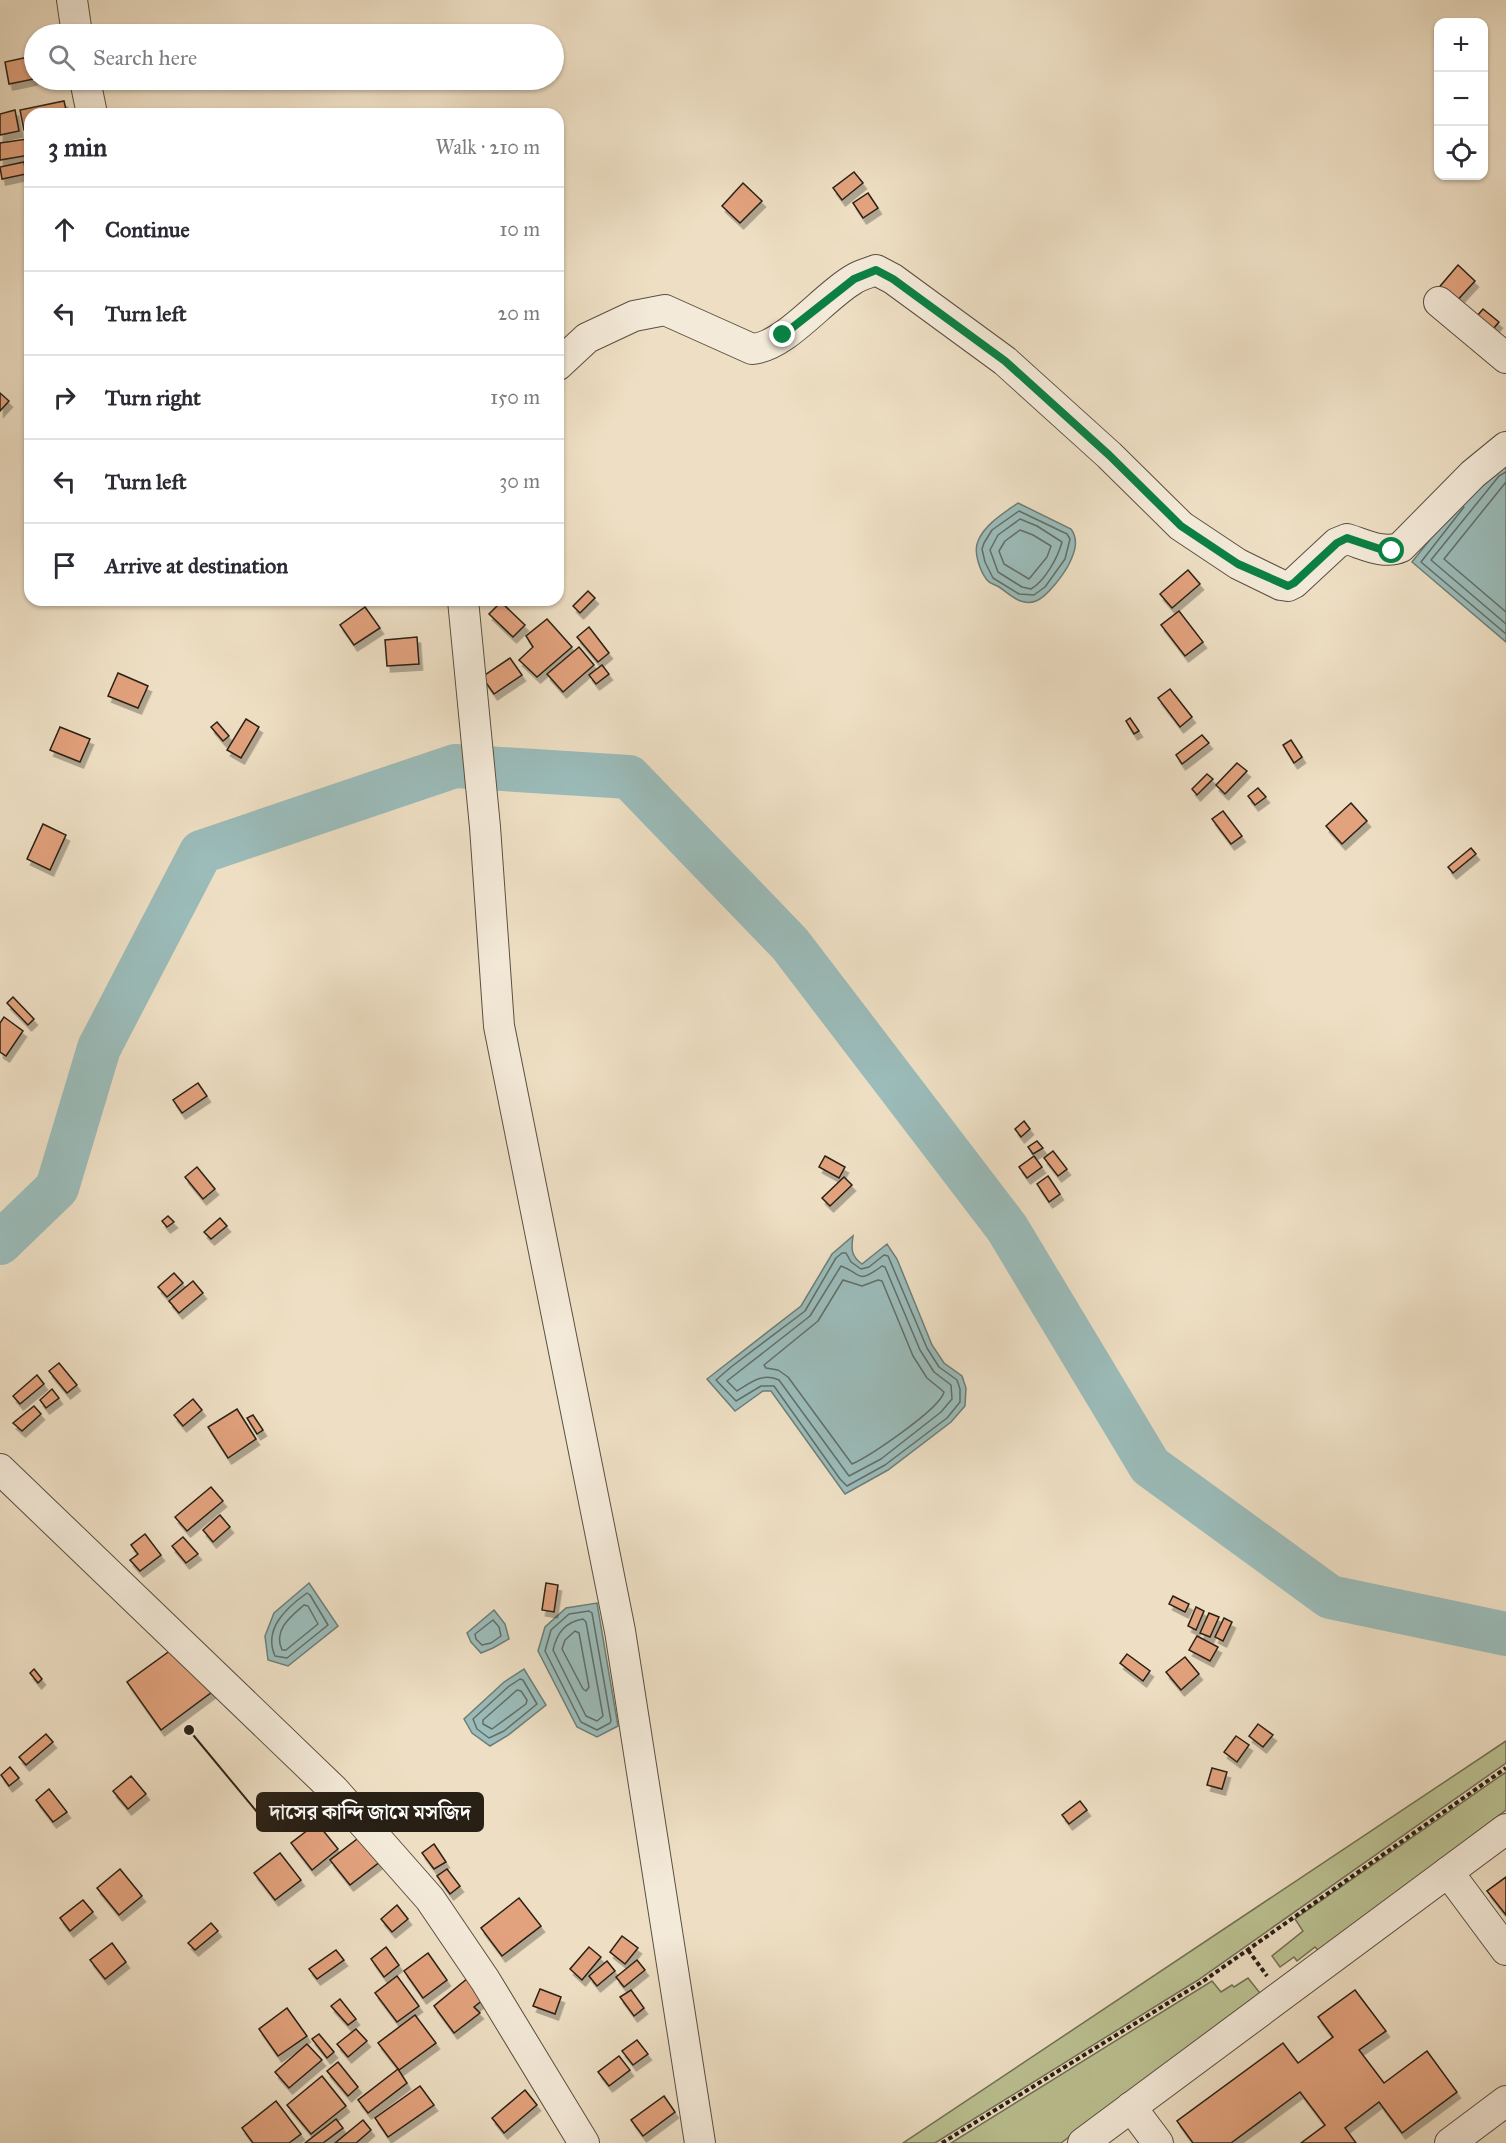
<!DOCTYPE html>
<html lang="en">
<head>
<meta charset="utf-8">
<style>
	:root { --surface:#fff; --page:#f2f2f3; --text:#2b2b33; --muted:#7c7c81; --line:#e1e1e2 }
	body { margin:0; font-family:"IM FELL Great Primer","Noto Serif Bengali",serif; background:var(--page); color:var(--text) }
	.controls { position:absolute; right:18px; top:18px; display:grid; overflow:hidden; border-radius:12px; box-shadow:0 2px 4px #0004 }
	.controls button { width:54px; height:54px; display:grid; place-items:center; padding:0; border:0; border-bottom:2px solid var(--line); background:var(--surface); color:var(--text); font:30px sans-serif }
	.stop { position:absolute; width:18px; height:18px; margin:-14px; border:4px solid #0b8043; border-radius:50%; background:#fff }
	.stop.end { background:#0b8043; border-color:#fff; box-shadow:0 2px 6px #0008 }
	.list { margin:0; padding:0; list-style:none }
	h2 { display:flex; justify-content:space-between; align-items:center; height:78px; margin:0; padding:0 24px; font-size:26px }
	h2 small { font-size:20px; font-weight:400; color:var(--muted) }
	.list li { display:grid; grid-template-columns:39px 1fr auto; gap:18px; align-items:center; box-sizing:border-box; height:84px; padding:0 24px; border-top:2px solid var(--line) }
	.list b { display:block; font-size:22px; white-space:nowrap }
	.list em { font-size:20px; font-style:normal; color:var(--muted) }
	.icon { flex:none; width:33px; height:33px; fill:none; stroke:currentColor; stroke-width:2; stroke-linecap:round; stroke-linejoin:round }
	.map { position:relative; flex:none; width:1506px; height:2143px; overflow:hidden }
	.search { position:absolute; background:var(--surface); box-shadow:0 2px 4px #0004; left:24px; top:24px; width:540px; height:66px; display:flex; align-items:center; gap:15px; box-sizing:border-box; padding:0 21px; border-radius:33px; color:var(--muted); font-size:22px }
	.panel { position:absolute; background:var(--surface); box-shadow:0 2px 4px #0004; left:24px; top:108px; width:540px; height:498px; border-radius:18px }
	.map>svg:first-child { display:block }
	.green { fill:#bbc192; stroke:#727054; stroke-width:1.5 }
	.water { fill:#9bbcba; stroke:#6d7e78; stroke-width:1.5 }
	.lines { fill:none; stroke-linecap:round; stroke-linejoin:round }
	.shore { stroke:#626e68; stroke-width:1.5 }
	.river { stroke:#9bbcba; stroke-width:44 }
	.building { fill:#e2a27d; stroke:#292015; stroke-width:1.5; filter:url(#shadow) }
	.minor-casing { stroke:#5a5041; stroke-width:32 }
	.path { stroke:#292015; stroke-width:4; stroke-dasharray:4.5 3; stroke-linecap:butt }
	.minor { stroke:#f4ead9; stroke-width:30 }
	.route { stroke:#0b8043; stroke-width:8 }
	.leader { fill:none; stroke:#292015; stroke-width:2 }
	.callout-dot { fill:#292015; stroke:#f4ead9; stroke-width:2 }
	.callout { fill:#292015; stroke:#292015; stroke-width:2 }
	.callout-label { font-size:20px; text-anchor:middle; font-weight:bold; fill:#fff }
</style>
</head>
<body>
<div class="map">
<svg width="1506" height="2143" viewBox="0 0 1506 2143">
	<defs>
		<filter id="shadow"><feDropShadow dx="3.5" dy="6" stdDeviation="0" flood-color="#0004"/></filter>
	</defs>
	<rect width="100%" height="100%" fill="#eedfc4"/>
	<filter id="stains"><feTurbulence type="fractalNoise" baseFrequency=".00333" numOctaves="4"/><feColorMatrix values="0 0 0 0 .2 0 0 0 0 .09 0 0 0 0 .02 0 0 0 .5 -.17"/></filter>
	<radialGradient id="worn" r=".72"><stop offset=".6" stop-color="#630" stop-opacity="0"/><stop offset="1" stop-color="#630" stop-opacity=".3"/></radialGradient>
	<!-- green -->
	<g class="green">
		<polygon points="1506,1741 1506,1763 1198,1980 935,2143 903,2143"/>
		<polygon points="1506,1772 1506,1810 1319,1951 1315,1947 1297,1961 1294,1957 1280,1967 1272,1956 1303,1931 1295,1919"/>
		<polygon points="1248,1978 1260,1993 1061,2143 951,2143 1212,1981 1221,1992 1232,1985 1234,1987"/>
	</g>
	<!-- water -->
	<g class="water">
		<polygon points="1506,456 1506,642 1412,562 1490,465"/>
		<path d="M1018 503 1071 529C1079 540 1075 552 1069 564 1064 574 1047 597 1036 601 1021 607 1010 594 999 587 994 584 990 584 987 580 980 571 973 552 978 541 985 524 1004 513 1018 503Z"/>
		<path d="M853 1236C851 1249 851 1256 862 1264L887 1244 897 1259 932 1345 944 1363 962 1376 966 1388 965 1406 951 1422 888 1470 845 1494 771 1391H763L735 1411 707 1379 801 1306 832 1254Z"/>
		<polygon points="309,1583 338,1626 288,1666 268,1660 265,1636 274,1613"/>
		<polygon points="597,1603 618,1726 597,1737 577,1727 538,1651 545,1627 566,1608"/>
		<polygon points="494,1610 505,1624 509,1639 493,1648 481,1653 471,1642 467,1633"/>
		<polygon points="524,1669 546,1705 507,1736 490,1746 472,1733 464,1719 504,1682"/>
	</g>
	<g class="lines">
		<!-- shore -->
		<g class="shore">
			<polyline points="1506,472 1499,476 1431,560 1506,624"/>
			<polyline points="1506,482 1444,559 1506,612"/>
			<polyline points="1464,507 1421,562 1506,634"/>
			<polygon points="1019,511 1067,534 1070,539 1065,559 1045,587 1034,595 1019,594 993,578 985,562 982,549 984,543 992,530"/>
			<path d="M1020 519 1037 526 1062 542C1058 557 1045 581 1031 589L1022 587 998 572 990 550 998 535Z"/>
			<polygon points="1020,530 1033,535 1051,546 1047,557 1029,579 1004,564 999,551 1005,541"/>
			<polygon points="842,1253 846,1253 851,1262 861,1269 869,1267 884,1255 888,1256 927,1348 939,1367 957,1380 960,1389 960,1402 947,1418 885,1465 847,1486 840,1479 774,1386 761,1386 736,1401 716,1380 731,1367 805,1311 836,1258"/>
			<path d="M841 1266C863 1274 856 1285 882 1266L885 1267 920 1350 934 1372 951 1385 952 1399 941 1412 881 1459 849 1476 779 1380C763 1372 750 1383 737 1391L727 1381 810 1316Z"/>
			<path d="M843 1280 862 1286 878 1280 882 1281 913 1356 927 1378 944 1392C940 1409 870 1456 852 1464L788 1377 778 1370 766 1368 764 1365 818 1321Z"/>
			<path d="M307 1593 310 1595 328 1625 287 1658 275 1656C263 1629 286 1608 307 1593Z"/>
			<path d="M304 1605 308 1606 318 1624 286 1650H282C273 1630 290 1617 304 1605Z"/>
			<polygon points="589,1611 592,1613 611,1721 610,1723 597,1730 581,1722 545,1651 551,1630 569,1614"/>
			<path d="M583 1619 586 1622 603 1716 597 1721 586 1716 553 1650C557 1633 565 1622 583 1619Z"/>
			<polygon points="493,1620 499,1627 501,1636 491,1643 482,1645 476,1639 475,1634"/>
			<polygon points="575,1631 579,1633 589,1687 586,1691 583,1689 562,1649 565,1640"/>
			<polygon points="520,1679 523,1680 537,1704 504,1731 489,1738 477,1729 473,1719 508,1687"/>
			<polygon points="517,1690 521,1691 527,1700 526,1704 492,1729 483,1724 483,1720"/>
		</g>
		<!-- river -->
		<polyline class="river" points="0,1243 57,1188 99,1048 201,852 455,766 629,777 790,944 1007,1228 1150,1466 1330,1597 1506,1634"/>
	</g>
	<!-- building -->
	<g class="building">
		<polygon points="33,56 34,79 9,84 5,62"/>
		<polygon points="64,101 67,114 30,114 30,129 24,130 20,110"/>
		<polygon points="15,110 19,131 0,135 0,114"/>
		<polygon points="27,139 30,155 0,160 0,143"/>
		<polygon points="24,162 26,174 2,179 0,167"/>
		<polygon points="854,172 863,183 842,200 833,188"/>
		<polygon points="743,183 762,201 740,223 722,206"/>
		<polygon points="868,193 878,208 863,218 853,203"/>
		<polygon points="1458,265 1475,281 1453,305 1436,291"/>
		<polygon points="1483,309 1499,322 1488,335 1472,322"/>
		<polygon points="0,393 9,401 0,411"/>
		<polygon points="1188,570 1200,584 1172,608 1160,594"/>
		<polygon points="588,591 595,598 580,613 573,606"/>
		<polygon points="501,602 525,625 513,637 489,614"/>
		<polygon points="365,607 380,628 354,645 340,625"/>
		<polygon points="1179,611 1203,642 1185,656 1161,625"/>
		<polygon points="547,619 572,647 537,677 519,660 533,647 526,636"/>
		<polygon points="589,627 609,653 598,662 577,637"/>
		<polygon points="417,637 419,664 387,666 385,640"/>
		<polygon points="579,647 594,665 563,692 547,674"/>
		<polygon points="510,658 522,675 494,694 482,677"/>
		<polygon points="602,665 609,674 596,684 589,675"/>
		<polygon points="118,673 148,686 138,708 108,696"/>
		<polygon points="1170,689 1192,717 1180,727 1158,698"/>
		<polygon points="1130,718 1139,731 1134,734 1126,721"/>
		<polygon points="246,719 259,727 241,758 227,750"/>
		<polygon points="217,722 229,736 223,741 211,727"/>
		<polygon points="60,727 90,739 80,762 50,750"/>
		<polygon points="1202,735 1209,743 1182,764 1176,755"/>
		<polygon points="1291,740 1302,757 1294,763 1283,745"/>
		<polygon points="1237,763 1247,771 1225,794 1216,785"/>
		<polygon points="1207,774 1213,779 1197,795 1192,789"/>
		<polygon points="1258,788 1266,797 1255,805 1248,796"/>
		<polygon points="1351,803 1367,821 1342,844 1326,826"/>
		<polygon points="1223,811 1242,836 1231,844 1212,819"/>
		<polygon points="43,824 66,835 50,870 27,859"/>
		<polygon points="1471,848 1476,854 1453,873 1448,867"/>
		<polygon points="13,997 34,1019 28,1025 7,1003"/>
		<polygon points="4,1017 23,1031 6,1056 0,1052 0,1023"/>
		<polygon points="198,1083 207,1096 182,1113 173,1100"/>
		<polygon points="1024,1121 1030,1129 1021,1137 1015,1129"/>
		<polygon points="1037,1141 1043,1148 1033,1154 1028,1147"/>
		<polygon points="1053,1151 1067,1169 1058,1176 1044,1158"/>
		<polygon points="825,1156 845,1167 839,1178 819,1167"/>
		<polygon points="1034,1156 1042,1167 1027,1178 1019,1167"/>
		<polygon points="197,1167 215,1189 203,1199 185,1177"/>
		<polygon points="1048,1176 1060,1194 1049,1202 1037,1184"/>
		<polygon points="844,1177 852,1185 830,1206 822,1198"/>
		<polygon points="168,1216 174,1222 167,1227 162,1221"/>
		<polygon points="220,1218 227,1226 211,1239 204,1232"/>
		<polygon points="174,1273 183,1283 167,1297 158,1287"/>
		<polygon points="193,1281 203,1293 179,1313 169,1301"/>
		<polygon points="59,1363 77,1385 67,1393 49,1371"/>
		<polygon points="37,1375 44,1384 20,1404 13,1396"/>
		<polygon points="52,1389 59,1398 46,1408 40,1400"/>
		<polygon points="193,1399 202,1410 183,1426 174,1415"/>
		<polygon points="34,1406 41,1414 22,1431 13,1423"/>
		<polygon points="237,1409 256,1439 228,1458 208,1427"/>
		<polygon points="253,1415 263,1430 257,1434 247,1418"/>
		<polygon points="211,1487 223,1501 187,1531 175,1517"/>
		<polygon points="220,1515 230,1527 213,1542 203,1530"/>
		<polygon points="145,1534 161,1555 140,1571 130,1560 138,1554 131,1545"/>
		<polygon points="183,1537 198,1554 186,1563 172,1546"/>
		<polygon points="546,1583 558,1585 554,1612 542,1610"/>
		<polygon points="1173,1596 1189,1604 1185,1612 1169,1604"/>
		<polygon points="1196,1607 1204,1611 1196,1630 1188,1626"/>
		<polygon points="1209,1613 1219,1617 1210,1637 1200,1633"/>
		<polygon points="1224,1618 1232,1622 1223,1641 1215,1637"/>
		<polygon points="1197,1636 1218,1647 1210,1661 1189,1650"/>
		<polygon points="178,1645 212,1692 161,1730 127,1682"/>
		<polygon points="1127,1654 1150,1671 1143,1681 1120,1663"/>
		<polygon points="1185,1657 1199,1674 1181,1690 1166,1672"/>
		<polygon points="34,1669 42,1679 38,1683 30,1673"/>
		<polygon points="1258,1724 1273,1735 1263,1747 1249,1736"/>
		<polygon points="46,1734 53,1742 26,1765 19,1757"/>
		<polygon points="1236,1736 1249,1745 1237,1762 1224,1752"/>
		<polygon points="10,1767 19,1778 9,1786 1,1775"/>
		<polygon points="1212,1768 1227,1772 1222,1789 1207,1785"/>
		<polygon points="131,1776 146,1794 128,1809 113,1791"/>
		<polygon points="49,1789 67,1812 53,1822 36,1800"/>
		<polygon points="1080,1801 1087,1810 1069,1824 1062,1815"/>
		<polygon points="317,1823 338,1849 312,1870 291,1843"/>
		<polygon points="361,1836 381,1861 350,1885 330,1860"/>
		<polygon points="434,1844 446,1862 434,1869 422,1853"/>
		<polygon points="280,1853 301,1880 275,1900 254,1873"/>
		<polygon points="120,1869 142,1896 119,1915 97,1888"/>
		<polygon points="447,1869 460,1886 450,1894 437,1876"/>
		<polygon points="1506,1877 1506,1915 1487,1891"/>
		<polygon points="519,1898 541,1926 502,1956 481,1928"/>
		<polygon points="83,1900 93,1912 70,1931 60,1918"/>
		<polygon points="397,1905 408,1919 392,1932 381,1919"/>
		<polygon points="211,1923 218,1931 195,1950 188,1943"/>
		<polygon points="622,1936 638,1948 625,1964 610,1952"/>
		<polygon points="112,1943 126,1962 105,1979 90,1960"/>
		<polygon points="386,1947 399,1965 384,1977 371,1959"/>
		<polygon points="589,1947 601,1957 582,1980 570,1969"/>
		<polygon points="336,1950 344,1960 317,1979 309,1969"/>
		<polygon points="428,1953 447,1980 423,1998 404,1971"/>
		<polygon points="637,1960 645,1970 624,1987 616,1977"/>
		<polygon points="607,1961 615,1971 597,1986 589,1976"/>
		<polygon points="397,1976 419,2006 397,2022 375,1993"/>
		<polygon points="468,1978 484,1999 474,2007 480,2013 454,2033 434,2006"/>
		<polygon points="540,1989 561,1997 555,2014 533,2006"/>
		<polygon points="631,1990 644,2008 634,2016 620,1997"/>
		<polygon points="1355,1990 1386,2031 1359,2050 1384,2083 1427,2051 1457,2092 1402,2133 1379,2102 1345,2128 1356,2143 1301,2143 1325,2125 1300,2092 1231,2143 1193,2143 1177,2121 1283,2043 1298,2063 1333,2037 1318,2017"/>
		<polygon points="340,1999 356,2019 348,2025 331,2006"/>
		<polygon points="287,2008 307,2036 278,2056 259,2029"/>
		<polygon points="415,2015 436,2043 399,2070 378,2043"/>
		<polygon points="356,2029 367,2041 348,2057 337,2044"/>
		<polygon points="319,2034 334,2052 327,2058 312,2039"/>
		<polygon points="637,2040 648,2054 633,2065 622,2051"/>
		<polygon points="307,2044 322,2060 289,2088 275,2072"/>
		<polygon points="619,2056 630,2070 609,2086 598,2072"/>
		<polygon points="338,2062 358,2087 348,2096 327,2071"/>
		<polygon points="398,2069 407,2083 368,2113 358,2100"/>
		<polygon points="322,2076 346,2106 311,2134 287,2105"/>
		<polygon points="420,2086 434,2105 388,2137 375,2118"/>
		<polygon points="525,2090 537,2105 504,2133 492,2118"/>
		<polygon points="664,2096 675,2112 643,2136 631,2120"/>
		<polygon points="276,2101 301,2134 289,2143 253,2143 242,2128"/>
		<polygon points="336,2119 343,2128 323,2143 305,2143"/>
		<polygon points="363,2120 371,2130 356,2143 335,2143"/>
	</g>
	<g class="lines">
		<!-- minor casing -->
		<g class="minor-casing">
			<g id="minor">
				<polyline points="72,0 77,34"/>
				<polyline points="85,80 92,114"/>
				<polyline points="1439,302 1506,358"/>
				<path d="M558 365 587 338 634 316 665 310 752 349C785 347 824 296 854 279 860 275 869 273 876 270L893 279 1005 361 1109 455 1181 526 1238 564 1281 585 1288 586 1294 583 1337 543 1347 539C1364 544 1384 555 1401 547L1473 474 1506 447"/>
				<polyline points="463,600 485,827 499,1026 620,1631 700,2143"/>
				<polyline points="0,1469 334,1790 430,1899 485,1980 584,2143"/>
				<polyline points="1448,1872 1506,1950"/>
				<polyline points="1131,2107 1158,2143"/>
				<polyline points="1083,2143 1506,1829"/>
				<polyline points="1450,2143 1506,2101"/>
			</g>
		</g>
		<!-- path -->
		<g class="path">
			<polyline points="1248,1950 1267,1976"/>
			<polyline points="942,2143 1202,1982 1506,1768"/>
		</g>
		<!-- minor -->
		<use href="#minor" class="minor"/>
	</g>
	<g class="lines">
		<!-- route -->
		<polyline class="route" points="783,335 854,279 876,270 893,279 1005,361 1109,455 1181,526 1238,564 1288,586 1294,583 1337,543 1347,538 1380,549 1392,551"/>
	</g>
	<!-- callouts -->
	<path class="leader" d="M189 1730L257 1812"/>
	<circle class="callout-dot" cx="189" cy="1730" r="6"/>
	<rect class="callout" x="257" y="1793" width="226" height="38" rx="6"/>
	<g class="callout-label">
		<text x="370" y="1819">দাসের কান্দি জামে মসজিদ</text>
	</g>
	<rect width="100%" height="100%" filter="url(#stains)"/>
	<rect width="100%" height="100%" fill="url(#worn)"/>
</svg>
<div class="controls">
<button>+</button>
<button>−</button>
<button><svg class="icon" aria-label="locate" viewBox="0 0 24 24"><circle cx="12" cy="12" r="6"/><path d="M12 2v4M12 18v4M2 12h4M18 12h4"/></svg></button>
</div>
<div class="stop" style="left:1392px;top:551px"></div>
<div class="stop end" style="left:783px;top:335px"></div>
<div class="search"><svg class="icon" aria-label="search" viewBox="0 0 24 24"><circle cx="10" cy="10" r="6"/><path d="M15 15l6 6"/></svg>Search here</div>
<section class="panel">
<h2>3 min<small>Walk · 210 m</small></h2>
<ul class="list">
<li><svg class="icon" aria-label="ahead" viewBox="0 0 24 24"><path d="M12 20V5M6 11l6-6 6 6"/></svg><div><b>Continue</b></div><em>10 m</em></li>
<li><svg class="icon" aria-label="left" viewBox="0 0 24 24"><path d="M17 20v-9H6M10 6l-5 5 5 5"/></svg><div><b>Turn left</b></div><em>20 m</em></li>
<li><svg class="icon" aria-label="right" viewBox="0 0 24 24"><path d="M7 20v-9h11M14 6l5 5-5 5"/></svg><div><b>Turn right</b></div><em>150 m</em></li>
<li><svg class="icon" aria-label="left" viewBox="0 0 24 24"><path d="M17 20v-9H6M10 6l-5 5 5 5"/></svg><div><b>Turn left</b></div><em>30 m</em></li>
<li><svg class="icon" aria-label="arrive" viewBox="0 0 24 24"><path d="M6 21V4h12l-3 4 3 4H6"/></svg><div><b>Arrive at destination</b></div></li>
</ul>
</section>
</div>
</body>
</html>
